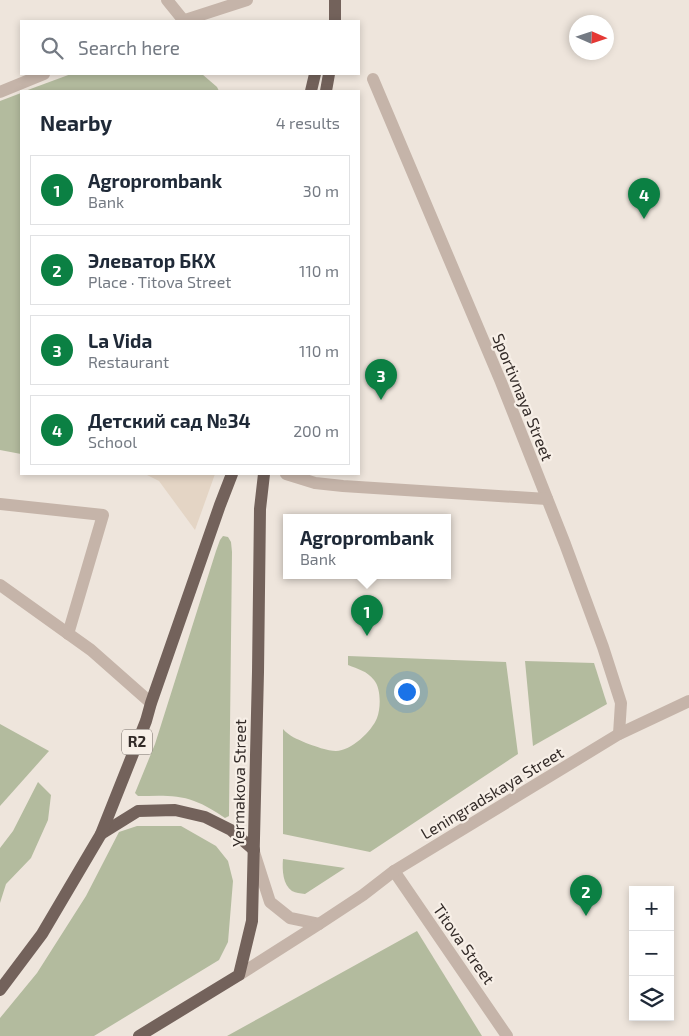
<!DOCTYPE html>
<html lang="en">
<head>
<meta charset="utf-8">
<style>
	:root { --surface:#fff; --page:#f2f2f3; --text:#1f2937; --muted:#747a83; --line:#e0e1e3; --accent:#0b8043 }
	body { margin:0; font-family:"Exo 2",sans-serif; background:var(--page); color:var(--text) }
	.controls { position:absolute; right:15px; bottom:15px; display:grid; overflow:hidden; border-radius:0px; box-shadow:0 2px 8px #0003 }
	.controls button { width:45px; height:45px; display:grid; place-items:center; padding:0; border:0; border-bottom:1px solid var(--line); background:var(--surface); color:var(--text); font:25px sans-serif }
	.compass { position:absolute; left:569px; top:15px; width:45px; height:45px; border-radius:50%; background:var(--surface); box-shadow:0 2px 8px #0003; rotate:93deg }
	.you { position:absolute; left:406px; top:691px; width:18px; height:18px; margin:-12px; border:4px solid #fff; border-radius:50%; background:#1a73e8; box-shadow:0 0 0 8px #1a73e833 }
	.badge { display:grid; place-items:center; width:32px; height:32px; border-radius:50%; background:var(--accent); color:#fff; font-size:16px; font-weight:700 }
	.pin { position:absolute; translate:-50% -41px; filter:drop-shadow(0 1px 2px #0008) }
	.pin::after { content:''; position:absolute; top:26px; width:18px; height:15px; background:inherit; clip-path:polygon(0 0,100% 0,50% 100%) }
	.popup { position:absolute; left:283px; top:514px; width:168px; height:65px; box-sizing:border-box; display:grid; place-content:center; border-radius:0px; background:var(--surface); filter:drop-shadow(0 1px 4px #0005); font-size:16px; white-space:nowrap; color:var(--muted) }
	.popup b { font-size:19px; color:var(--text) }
	.popup::after { content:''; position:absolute; left:50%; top:100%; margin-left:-10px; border:10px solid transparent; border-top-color:var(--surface) }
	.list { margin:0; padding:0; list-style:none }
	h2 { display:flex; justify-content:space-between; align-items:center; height:65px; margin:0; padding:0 20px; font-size:21px }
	h2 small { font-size:16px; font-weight:400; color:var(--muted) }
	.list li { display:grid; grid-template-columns:32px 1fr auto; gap:15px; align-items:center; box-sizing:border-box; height:70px; margin:0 10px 10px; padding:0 10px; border:1px solid var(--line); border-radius:0px }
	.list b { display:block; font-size:19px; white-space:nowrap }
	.list p { margin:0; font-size:16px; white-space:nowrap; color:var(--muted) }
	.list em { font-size:16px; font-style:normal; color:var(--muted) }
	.icon { flex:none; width:28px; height:28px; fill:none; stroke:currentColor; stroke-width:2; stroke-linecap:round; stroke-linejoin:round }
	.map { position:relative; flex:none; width:689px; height:1036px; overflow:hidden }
	.search { position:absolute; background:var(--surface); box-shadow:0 2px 8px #0003; left:20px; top:20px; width:340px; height:55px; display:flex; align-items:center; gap:12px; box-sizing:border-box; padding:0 18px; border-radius:0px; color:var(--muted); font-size:19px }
	.panel { position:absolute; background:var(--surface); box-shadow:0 2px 8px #0003; left:20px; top:90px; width:340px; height:385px; border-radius:0px }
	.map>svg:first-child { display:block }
	.green { fill:#b3bb9e }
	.plaza { fill:#e4d5c5 }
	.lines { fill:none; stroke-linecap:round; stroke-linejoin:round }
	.minor { stroke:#c5b4a9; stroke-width:12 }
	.major { stroke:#73625b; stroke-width:12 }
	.labels { text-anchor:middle; stroke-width:4.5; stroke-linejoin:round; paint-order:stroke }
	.shield { fill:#f7efe7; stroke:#6e6661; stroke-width:1 }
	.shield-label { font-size:15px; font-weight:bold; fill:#332b28 }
	.street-label { font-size:16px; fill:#332b28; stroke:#f7efe7 }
</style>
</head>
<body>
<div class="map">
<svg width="689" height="1036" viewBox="0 0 689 1036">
	<rect width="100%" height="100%" fill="#eee5dc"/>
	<!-- green -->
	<g class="green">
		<polygon points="71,74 202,74 217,87 219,91 25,91"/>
		<polygon points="21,93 21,454 0,450 0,101"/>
		<path d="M223 536 228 537 231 542 232 552 229 816 225 818C215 811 205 805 194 801 177 794 156 796 138 796L135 793 155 744 216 551 220 540Z"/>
		<path d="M348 656 506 662 518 754 370 852 283 834V729C289 736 297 739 306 743 314 746 328 751 336 751 351 751 372 731 377 718 381 708 381 688 374 680 367 671 358 669 348 665Z"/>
		<polygon points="525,661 594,663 607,704 533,746"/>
		<polygon points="0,724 49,751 0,806"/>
		<polygon points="38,782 51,795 48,820 31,858 6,884 0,903 0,848 13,831"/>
		<polygon points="137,826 181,826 216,846 228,861 233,881 228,942 219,960 94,1036 0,1036 0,1018 37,973 86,896 119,832"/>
		<path d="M283 859 345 868 305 894C300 893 296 893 292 891 283 885 282 870 283 859Z"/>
		<polygon points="417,931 482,1036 227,1036"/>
	</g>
	<!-- plaza -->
	<polygon class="plaza" points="145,474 215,474 195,530 159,481"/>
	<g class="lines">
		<!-- minor -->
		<g class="minor">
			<polyline points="167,0 184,21"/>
			<polyline points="182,21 247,0"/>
			<polyline points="373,79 501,382 565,544 603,647 621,703 619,734"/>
			<polyline points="0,92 44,74"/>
			<polyline points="286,474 315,483 343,486 547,499"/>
			<polyline points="0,504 103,515 68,634"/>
			<polyline points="0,585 91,650 151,703"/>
			<polyline points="254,852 270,902 290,918 319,924"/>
			<polyline points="394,871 507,1036"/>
			<polyline points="239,975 319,924 363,895 394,871 619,734 689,701"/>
		</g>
		<!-- major -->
		<g class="major">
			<polyline points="335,21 335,0"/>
			<polyline points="311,91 315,74"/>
			<polyline points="326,91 329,74"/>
			<polyline points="101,834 138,811 175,810 205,817 231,830 254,850"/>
			<polyline points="0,990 42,934 101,834 146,721 151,703 220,505 232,474"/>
			<polyline points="139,1036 239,975 252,921 258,672 260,509 264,474"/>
		</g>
	</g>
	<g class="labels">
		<!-- shield labels -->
		<rect class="shield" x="122" y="729.5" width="30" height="25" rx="4"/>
		<g class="shield-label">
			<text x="137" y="747">R2</text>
		</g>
		<!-- street labels -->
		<g class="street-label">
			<text transform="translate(523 397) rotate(68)" y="6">Sportivnaya Street</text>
			<text transform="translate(239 783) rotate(-89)" y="6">Yermakova Street</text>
			<text transform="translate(492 793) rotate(-31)" y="6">Leningradskaya Street</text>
			<text transform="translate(464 944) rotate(55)" y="6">Titova Street</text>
		</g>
	</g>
</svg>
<div class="controls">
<button>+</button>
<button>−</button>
<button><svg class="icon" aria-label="layers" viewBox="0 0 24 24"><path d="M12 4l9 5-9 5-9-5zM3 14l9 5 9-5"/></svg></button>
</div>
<svg class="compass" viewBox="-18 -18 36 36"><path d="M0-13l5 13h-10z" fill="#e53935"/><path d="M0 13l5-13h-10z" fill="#747a83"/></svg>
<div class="you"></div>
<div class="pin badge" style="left:367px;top:636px">1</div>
<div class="popup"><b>Agroprombank</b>Bank</div>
<div class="pin badge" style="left:586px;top:916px">2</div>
<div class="pin badge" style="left:381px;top:400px">3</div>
<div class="pin badge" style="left:644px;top:219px">4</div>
<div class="search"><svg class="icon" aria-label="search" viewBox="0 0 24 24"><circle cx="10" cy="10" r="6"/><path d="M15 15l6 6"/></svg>Search here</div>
<section class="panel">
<h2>Nearby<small>4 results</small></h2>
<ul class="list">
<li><span class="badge">1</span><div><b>Agroprombank</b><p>Bank</p></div><em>30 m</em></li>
<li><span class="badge">2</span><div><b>Элеватор БКХ</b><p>Place · Titova Street</p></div><em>110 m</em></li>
<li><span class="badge">3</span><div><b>La Vida</b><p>Restaurant</p></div><em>110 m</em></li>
<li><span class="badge">4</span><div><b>Детский сад №34</b><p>School</p></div><em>200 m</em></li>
</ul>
</section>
</div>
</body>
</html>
